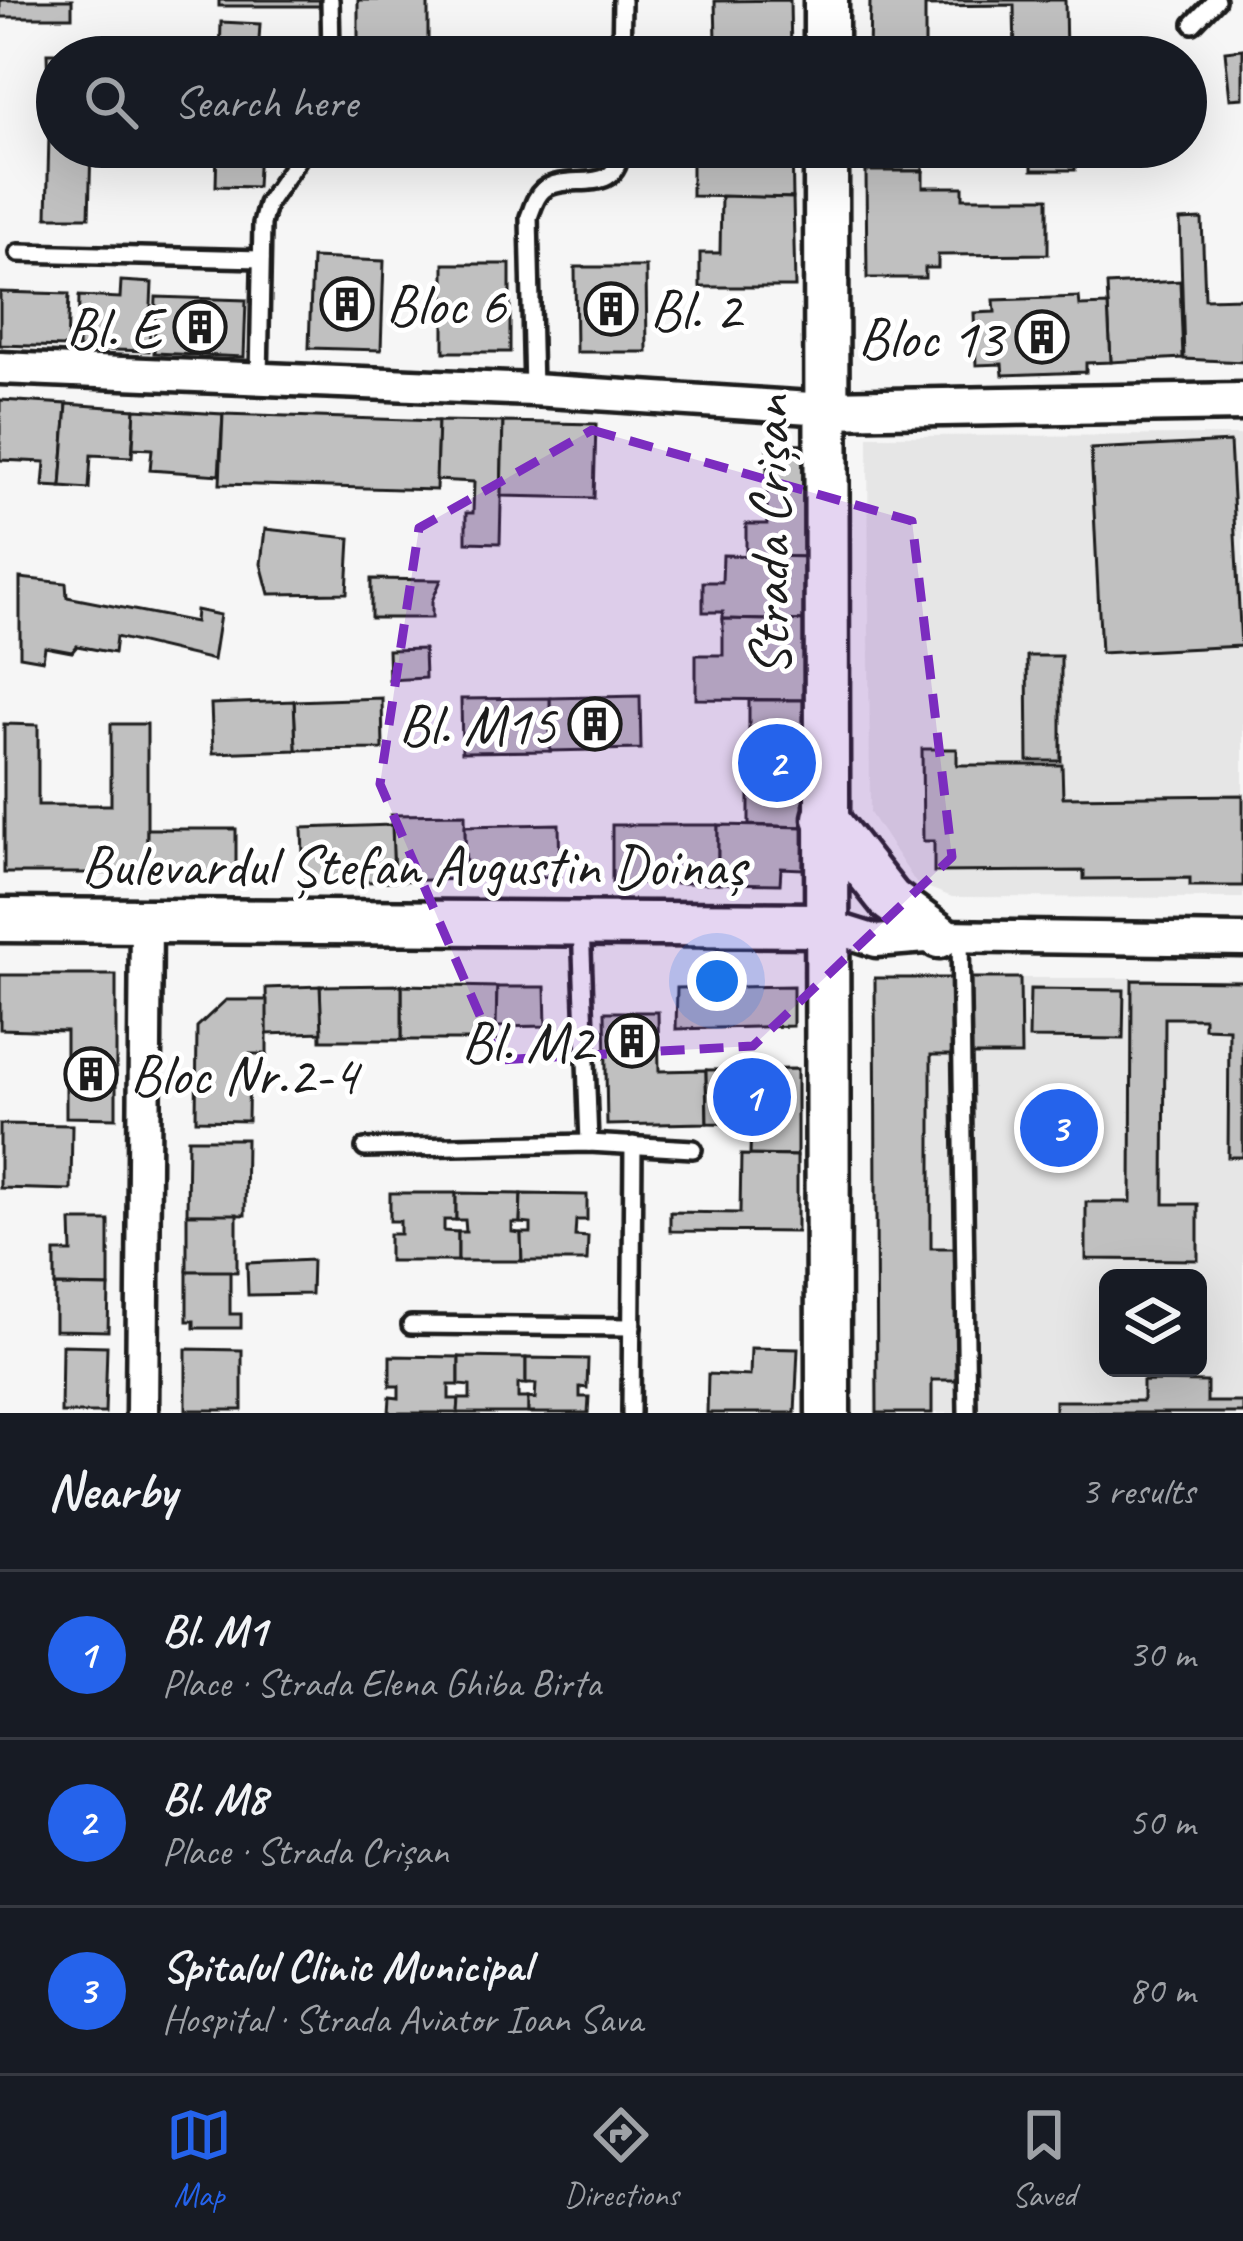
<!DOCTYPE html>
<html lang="en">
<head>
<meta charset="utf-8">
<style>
	:root { --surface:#171b24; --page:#242831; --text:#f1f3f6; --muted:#9ea1a6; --line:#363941; --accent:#2563eb }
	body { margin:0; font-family:Caveat,sans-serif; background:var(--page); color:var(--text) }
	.controls { position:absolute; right:36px; bottom:36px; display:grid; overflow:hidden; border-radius:18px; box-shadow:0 12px 48px #0002 }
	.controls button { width:108px; height:108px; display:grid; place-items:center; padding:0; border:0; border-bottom:3px solid var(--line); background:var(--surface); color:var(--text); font:60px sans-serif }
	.you { position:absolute; left:717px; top:981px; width:42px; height:42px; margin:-30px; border:9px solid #fff; border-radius:50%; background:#1a73e8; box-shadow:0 0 0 18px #1a73e833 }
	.badge { display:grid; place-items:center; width:78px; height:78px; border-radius:50%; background:var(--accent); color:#fff; font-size:39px; font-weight:700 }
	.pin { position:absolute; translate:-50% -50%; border:6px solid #fff; box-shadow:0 3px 12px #0006 }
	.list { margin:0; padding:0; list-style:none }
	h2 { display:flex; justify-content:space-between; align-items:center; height:156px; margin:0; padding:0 48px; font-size:51px }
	h2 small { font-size:39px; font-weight:400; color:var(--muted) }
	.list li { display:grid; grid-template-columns:78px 1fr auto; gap:36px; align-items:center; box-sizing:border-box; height:168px; padding:0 48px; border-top:3px solid var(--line) }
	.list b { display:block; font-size:45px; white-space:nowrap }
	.list p { margin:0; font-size:39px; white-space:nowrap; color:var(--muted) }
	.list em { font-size:39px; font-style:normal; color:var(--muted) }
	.icon { flex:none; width:66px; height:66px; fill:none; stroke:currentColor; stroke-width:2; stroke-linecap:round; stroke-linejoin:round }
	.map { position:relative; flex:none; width:1243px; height:1413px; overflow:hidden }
	.search { position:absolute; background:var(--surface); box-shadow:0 12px 48px #0002; left:36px; right:36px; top:36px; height:132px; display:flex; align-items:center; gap:30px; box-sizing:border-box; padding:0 42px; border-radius:66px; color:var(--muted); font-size:45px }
	.sheet { height:660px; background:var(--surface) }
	nav { display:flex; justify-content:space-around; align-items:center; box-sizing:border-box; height:168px; border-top:3px solid var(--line); background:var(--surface); font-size:33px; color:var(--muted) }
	nav a { display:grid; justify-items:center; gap:6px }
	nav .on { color:var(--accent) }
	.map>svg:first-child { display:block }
	.built { fill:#e6e6e6; fill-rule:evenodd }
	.building { fill:#c0c0c0; stroke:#1c1c1c; stroke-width:3 }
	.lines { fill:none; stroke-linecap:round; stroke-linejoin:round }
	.service-casing { stroke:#1c1c1c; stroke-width:24 }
	.minor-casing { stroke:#1c1c1c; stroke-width:39 }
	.tertiary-casing { stroke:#1c1c1c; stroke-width:45 }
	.secondary-casing { stroke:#1c1c1c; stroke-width:51 }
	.service { stroke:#fff; stroke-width:15 }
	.minor { stroke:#fff; stroke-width:30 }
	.tertiary { stroke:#fff; stroke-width:36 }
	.secondary { stroke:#fff; stroke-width:42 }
	.marked { fill:#7b2cbf; fill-opacity:0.2; stroke:#7b2cbf; stroke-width:9; stroke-dasharray:24 15; stroke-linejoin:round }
	.labels { text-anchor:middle; stroke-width:10; stroke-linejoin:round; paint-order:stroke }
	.poi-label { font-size:57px; fill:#1c1c1c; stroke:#fff; text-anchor:end }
	.street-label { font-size:57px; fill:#1c1c1c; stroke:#fff }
</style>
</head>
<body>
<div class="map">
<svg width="1243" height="1413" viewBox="0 0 1243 1413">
	<rect width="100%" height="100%" fill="#f6f6f6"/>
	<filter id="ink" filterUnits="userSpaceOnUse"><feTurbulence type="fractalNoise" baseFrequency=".00833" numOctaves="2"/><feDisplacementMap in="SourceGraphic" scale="24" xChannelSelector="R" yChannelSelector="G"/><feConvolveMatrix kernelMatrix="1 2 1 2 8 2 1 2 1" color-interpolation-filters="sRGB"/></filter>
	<g filter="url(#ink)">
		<!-- built -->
		<g class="built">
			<polygon points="1243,435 1243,898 952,897 916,883 870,813 868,436"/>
			<path d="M875 978H1243V1413H874ZM1108 1278H1198V1368H1108Z"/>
		</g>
		<!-- building -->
		<g class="building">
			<rect x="0" y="0" width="72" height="17"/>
			<rect x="219" y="0" width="101" height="6"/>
			<rect x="358" y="0" width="70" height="57"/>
			<polygon points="790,0 791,57 686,57 686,40 716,40 715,1"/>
			<polygon points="870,0 1065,0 1066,57 1015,57 1014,5 925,6 925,57 869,57"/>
			<polygon points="221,22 260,24 258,57 220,57"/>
			<polygon points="1243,49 1243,98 1230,99 1225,51"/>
			<polygon points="47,53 91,53 91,57 57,57 57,136 49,135"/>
			<polygon points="49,135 57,136 57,147 91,147 89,217 47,217"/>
			<polygon points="217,147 259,147 257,187 216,186"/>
			<polygon points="692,147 792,147 793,198 692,196"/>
			<polygon points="867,147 922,147 923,171 866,171"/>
			<rect x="1032" y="147" width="43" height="23"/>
			<polygon points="866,171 923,171 923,187 963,187 963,198 1048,198 1048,254 938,255 938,268 925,268 925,278 867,278"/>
			<polygon points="721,196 793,198 795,287 700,287 700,253 720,253"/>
			<polygon points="1202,219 1205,299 1243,298 1243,362 1184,359 1180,220"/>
			<polygon points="312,258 384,261 381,350 309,348"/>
			<rect x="444" y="264" width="66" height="88"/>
			<polygon points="575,267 646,267 647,352 576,352"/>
			<polygon points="121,281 152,283 149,351 78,349 79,296 120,298"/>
			<polygon points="1180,281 1183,358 1111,362 1107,285"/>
			<polygon points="0,292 69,294 67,347 0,345"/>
			<polygon points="156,297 246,300 244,357 154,353"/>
			<polygon points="1079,297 1080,306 1108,305 1111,362 1086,363 1086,372 1003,375 1002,364 976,365 974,313 995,312 994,300"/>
			<polygon points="0,400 67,404 61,487 43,486 45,462 0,460"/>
			<polygon points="67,404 135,409 132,457 91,455 89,489 61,487"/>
			<polygon points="135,409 223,414 219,475 150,470 152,449 133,448"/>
			<polygon points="223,414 438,421 436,490 220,484"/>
			<polygon points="438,421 503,422 500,543 466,542 466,513 473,513 474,482 436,480"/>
			<polygon points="503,422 596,424 594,498 501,496"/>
			<polygon points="1230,442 1241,646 1101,653 1091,449"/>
			<polygon points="767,443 809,444 809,557 746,557 746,524 767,524"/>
			<polygon points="265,529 350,538 347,593 269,594 261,564"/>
			<polygon points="723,555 809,557 807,621 723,619 723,612 703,612 703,582 722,582"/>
			<polygon points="20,578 66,583 67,597 195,622 196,610 220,615 213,660 116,637 114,653 77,646 72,652 45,647 43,660 20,656"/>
			<polygon points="371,579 441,580 432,601 432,618 371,618"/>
			<polygon points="723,619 807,621 806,700 696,699 696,655 723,655"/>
			<polygon points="424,649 425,678 389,680 388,650"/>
			<polygon points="1027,656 1061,656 1061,761 1028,761"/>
			<polygon points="640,696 641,749 550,751 550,698"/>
			<polygon points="382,698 383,749 296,750 294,701"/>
			<polygon points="550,698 550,751 462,752 461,699"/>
			<polygon points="749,700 806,700 804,827 749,825"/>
			<polygon points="294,701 296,750 213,753 211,704"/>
			<polygon points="4,724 38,725 38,805 111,805 111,724 147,724 147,873 4,873"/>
			<polygon points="922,749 957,749 957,765 1062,765 1063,797 1243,795 1243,886 1190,886 1190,878 1084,879 1084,871 934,872 934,841 923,841"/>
			<polygon points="465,814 466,879 394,881 391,815"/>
			<polygon points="559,824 560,877 466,879 465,826"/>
			<polygon points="392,825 394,881 304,884 302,828"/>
			<rect x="612" y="825" width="106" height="58"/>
			<polygon points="718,825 804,827 803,869 781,868 780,884 718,883"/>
			<rect x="147" y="829" width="89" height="44"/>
			<polygon points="0,975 116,975 116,1118 66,1117 66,1031 0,1029"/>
			<polygon points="875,978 1020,978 1021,1055 931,1055 931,1248 956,1248 957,1380 932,1380 932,1413 877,1413"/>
			<polygon points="1132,980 1243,981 1243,1157 1228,1157 1229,1029 1204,1028 1204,1018 1165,1018 1164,1204 1198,1204 1198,1260 1086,1259 1086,1202 1131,1202"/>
			<polygon points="402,985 497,987 496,1040 402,1040"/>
			<polygon points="402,985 402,1040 321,1040 320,986"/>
			<polygon points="320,986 322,1032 267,1034 266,988"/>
			<polygon points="793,986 793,1026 676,1029 677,988"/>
			<polygon points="497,987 545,987 546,1026 496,1027"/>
			<polygon points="1030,989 1124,990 1123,1039 1029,1038"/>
			<polygon points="226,1000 267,1000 267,1054 249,1054 248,1121 196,1120 197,1027"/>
			<polygon points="605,1012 658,1012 659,1071 706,1070 707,1123 607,1125"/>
			<polygon points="797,1069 797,1156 750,1155 751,1124 707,1123 706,1070"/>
			<polygon points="0,1124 72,1125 71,1190 0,1188"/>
			<polygon points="188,1139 246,1139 245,1215 187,1214"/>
			<polygon points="741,1155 797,1156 797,1232 670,1231 670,1212 740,1213"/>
			<polygon points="390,1193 456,1193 456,1220 444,1220 444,1231 458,1232 458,1261 389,1261 389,1234 400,1234 400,1221 390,1221"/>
			<polygon points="456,1193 521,1194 520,1223 512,1223 512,1232 521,1233 522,1261 458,1261 458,1232 466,1232 465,1220 456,1220"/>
			<polygon points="521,1194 587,1195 587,1220 576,1220 575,1236 588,1237 587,1261 522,1261 521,1233 531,1233 531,1224 520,1223"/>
			<polygon points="187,1214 237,1214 237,1272 187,1271"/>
			<polygon points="71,1221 109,1221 109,1287 55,1286 55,1252 72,1252"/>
			<polygon points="312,1260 311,1294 248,1295 247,1263"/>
			<polygon points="187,1271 230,1271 230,1314 241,1314 241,1328 194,1328 194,1321 187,1321"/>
			<polygon points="55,1286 109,1287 108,1331 55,1330"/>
			<polygon points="62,1345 107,1346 105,1413 61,1413"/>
			<polygon points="751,1348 798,1349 795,1413 707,1413 708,1374 750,1376"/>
			<polygon points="186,1349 242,1350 242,1410 186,1410"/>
			<polygon points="390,1356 459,1357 459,1385 449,1385 449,1399 459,1399 458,1413 389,1413 390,1397 399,1398 399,1386 390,1386"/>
			<polygon points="459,1357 526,1358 526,1384 518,1384 518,1398 528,1398 528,1413 458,1413 459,1399 470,1399 470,1386 459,1385"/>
			<polygon points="526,1358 588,1359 587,1388 580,1387 580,1397 589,1397 588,1413 528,1413 528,1398 535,1399 536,1384 526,1384"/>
			<polygon points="1143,1381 1207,1382 1207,1402 1243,1402 1243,1413 1055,1413 1055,1401 1143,1401"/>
		</g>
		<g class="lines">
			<!-- service casing -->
			<g class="service-casing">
				<g id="service">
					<polyline points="330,0 331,57"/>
					<polyline points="1193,24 1216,0"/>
					<polyline points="621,57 622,0"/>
					<polyline points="19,253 261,259"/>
					<polyline points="259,378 262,224 267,204 306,147"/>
					<path d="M533 390 529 217C533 207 535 197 543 190 569 170 620 200 620 147"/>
					<polyline points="581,924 589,1143"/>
					<polyline points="960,937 967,1413"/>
					<polyline points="365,1148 589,1143 693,1149"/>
					<polyline points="411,1325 632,1327"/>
					<polyline points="631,1413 633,1145"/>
				</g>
			</g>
			<!-- minor casing -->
			<g class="minor-casing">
				<g id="minor">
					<polyline points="0,368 533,390 826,409"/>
					<polyline points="825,925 876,941 939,936 1243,940"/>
					<polyline points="142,1413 146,919"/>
				</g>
			</g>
			<!-- tertiary casing -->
			<g class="tertiary-casing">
				<polyline id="tertiary" points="826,409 1243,402"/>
			</g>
			<!-- secondary casing -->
			<g class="secondary-casing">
				<g id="secondary">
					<polyline points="826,57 826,0"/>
					<polyline points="826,147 828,1413"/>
					<polyline points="825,818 890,900 939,936"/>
					<polyline points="0,920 825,925"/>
				</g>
			</g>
			<!-- service -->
			<use href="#service" class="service"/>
			<!-- minor -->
			<use href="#minor" class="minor"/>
			<!-- tertiary -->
			<use href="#tertiary" class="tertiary"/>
			<!-- secondary -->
			<use href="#secondary" class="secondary"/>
		</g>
	</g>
	<!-- marked area -->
	<path class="marked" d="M592 430 912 521 952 857 753 1046 499 1060 380 784 419 528Z"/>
	<!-- icons -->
	<defs>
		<g id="building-ring" transform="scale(2.7)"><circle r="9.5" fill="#fff" stroke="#1c1c1c" stroke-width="1.5"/><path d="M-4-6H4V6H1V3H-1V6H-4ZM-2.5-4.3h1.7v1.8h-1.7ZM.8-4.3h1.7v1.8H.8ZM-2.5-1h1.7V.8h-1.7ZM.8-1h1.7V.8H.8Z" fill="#1c1c1c"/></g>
	</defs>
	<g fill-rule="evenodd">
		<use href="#building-ring" x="347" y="304"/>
		<use href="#building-ring" x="611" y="309"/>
		<use href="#building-ring" x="200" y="327"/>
		<use href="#building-ring" x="1042" y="337"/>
		<use href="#building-ring" x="595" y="724"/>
		<use href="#building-ring" x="632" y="1041"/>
		<use href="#building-ring" x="91" y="1074"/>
	</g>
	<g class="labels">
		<!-- poi labels -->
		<g class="poi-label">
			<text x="386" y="324" text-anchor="start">Bloc 6</text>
			<text x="650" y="329" text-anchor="start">Bl. 2</text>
			<text x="161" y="347">Bl. E</text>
			<text x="1003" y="357">Bloc 13</text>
			<text x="556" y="744">Bl. M15</text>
			<text x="593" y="1061">Bl. M2</text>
			<text x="130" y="1094" text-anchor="start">Bloc Nr.2-4</text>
		</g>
		<!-- street labels -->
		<g class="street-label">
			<text transform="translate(769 536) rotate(-90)" y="20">Strada Crișan</text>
			<text x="413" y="885">Bulevardul Ștefan Augustin Doinaș</text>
		</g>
	</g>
</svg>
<div class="controls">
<button><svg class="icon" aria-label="layers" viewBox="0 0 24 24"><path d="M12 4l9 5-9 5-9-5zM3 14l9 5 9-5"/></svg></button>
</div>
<div class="you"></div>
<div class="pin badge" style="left:752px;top:1097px">1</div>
<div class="pin badge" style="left:777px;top:763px">2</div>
<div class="pin badge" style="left:1059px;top:1128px">3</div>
<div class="search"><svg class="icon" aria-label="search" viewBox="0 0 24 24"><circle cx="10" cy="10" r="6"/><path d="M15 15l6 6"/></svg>Search here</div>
</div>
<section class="sheet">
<h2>Nearby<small>3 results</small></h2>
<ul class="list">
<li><span class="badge">1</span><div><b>Bl. M1</b><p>Place · Strada Elena Ghiba Birta</p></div><em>30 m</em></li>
<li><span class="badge">2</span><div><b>Bl. M8</b><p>Place · Strada Crișan</p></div><em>50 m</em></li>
<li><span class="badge">3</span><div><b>Spitalul Clinic Municipal</b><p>Hospital · Strada Aviator Ioan Sava</p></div><em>80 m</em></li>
</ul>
</section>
<nav>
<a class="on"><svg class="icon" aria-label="map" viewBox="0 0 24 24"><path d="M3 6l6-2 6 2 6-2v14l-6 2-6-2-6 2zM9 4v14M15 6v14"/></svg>Map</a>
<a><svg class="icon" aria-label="directions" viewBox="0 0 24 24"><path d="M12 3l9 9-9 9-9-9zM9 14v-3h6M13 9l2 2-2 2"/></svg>Directions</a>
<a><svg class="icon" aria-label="saved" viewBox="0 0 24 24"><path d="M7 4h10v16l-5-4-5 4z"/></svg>Saved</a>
</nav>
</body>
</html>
